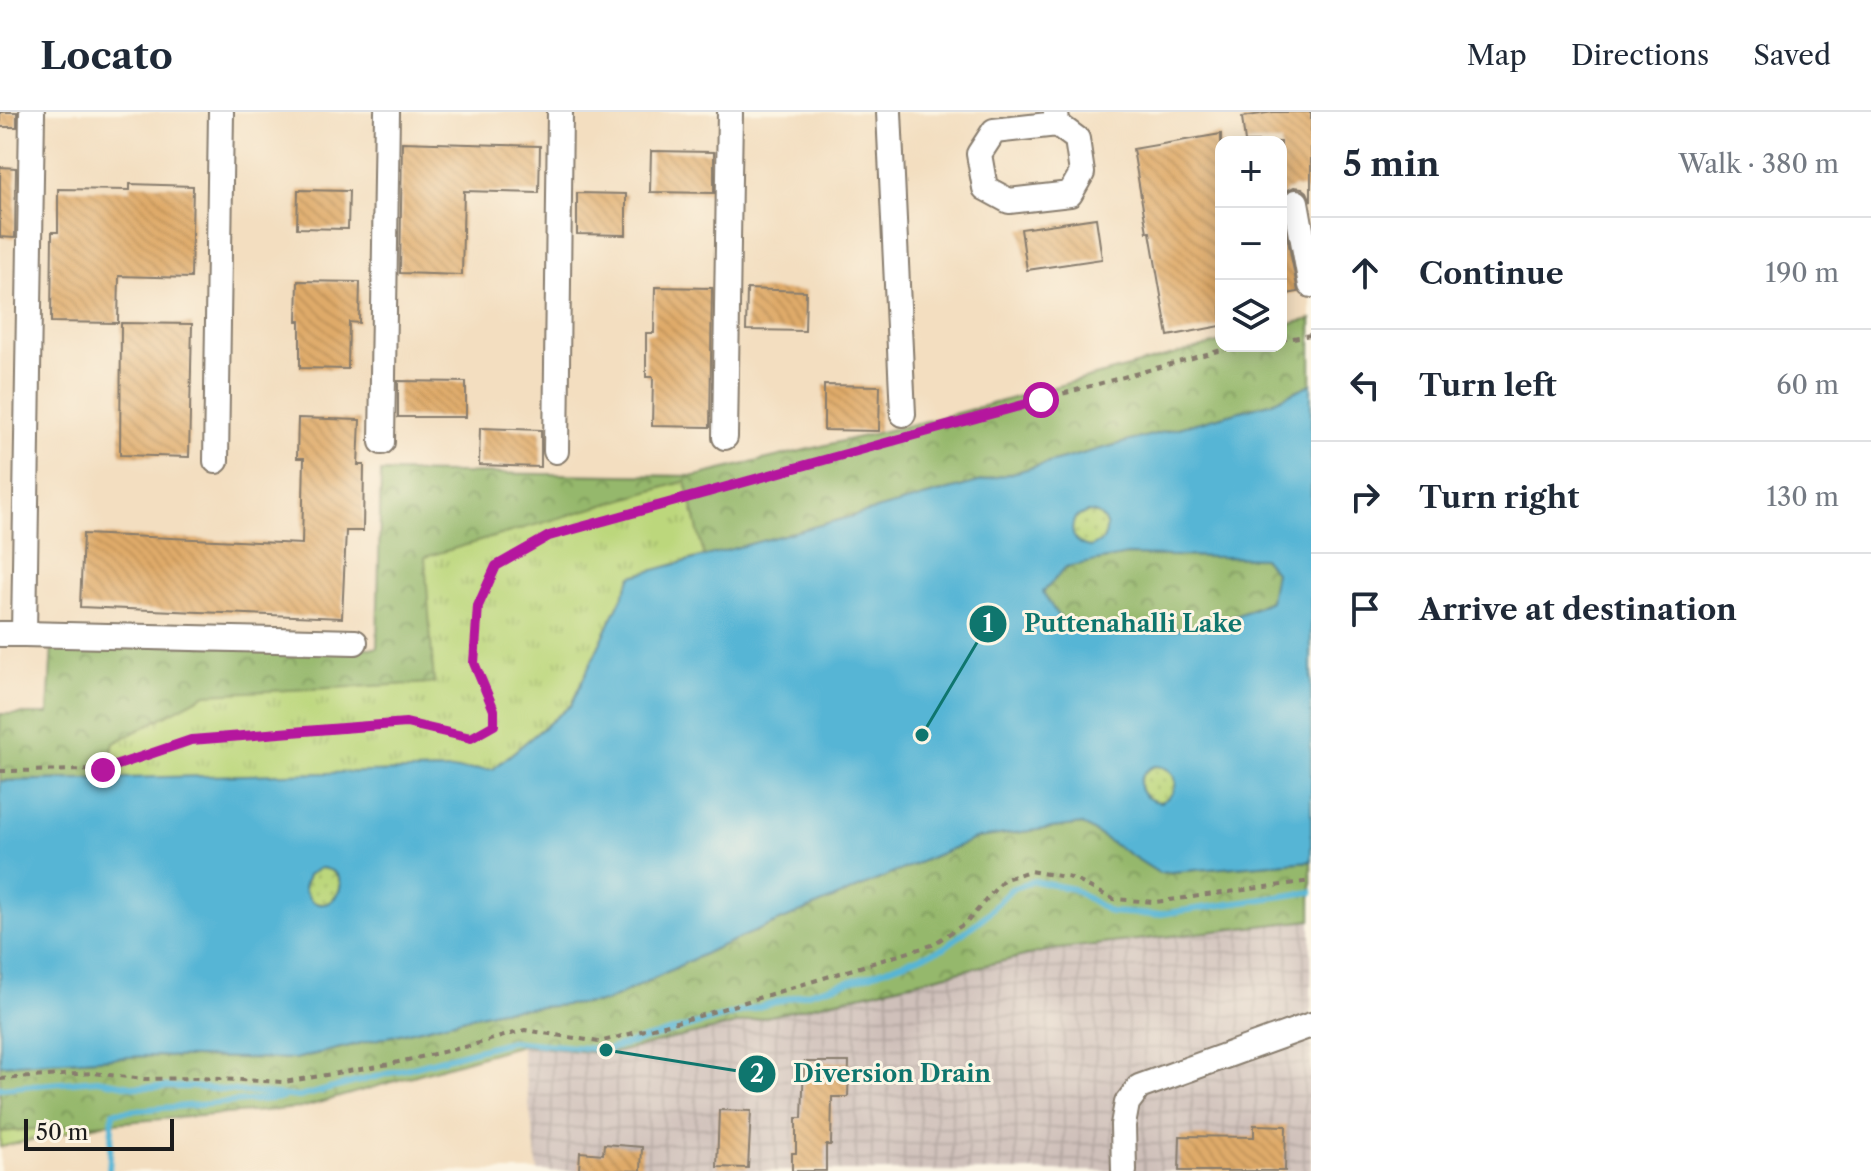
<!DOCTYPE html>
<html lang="en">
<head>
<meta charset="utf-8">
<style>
	:root { --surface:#fff; --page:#f6f6f7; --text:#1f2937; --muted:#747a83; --line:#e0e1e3 }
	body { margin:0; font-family:"Libre Caslon Text",serif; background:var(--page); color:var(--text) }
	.controls { position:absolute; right:24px; top:24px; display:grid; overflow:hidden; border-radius:16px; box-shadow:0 4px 20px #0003 }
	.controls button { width:72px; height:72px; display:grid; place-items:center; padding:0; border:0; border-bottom:2px solid var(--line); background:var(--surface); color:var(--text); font:40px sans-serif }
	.scale { position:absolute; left:24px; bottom:20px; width:150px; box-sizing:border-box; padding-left:8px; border:4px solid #1c1c1c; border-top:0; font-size:22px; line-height:28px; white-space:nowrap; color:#1c1c1c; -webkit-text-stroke:6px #fcf5e5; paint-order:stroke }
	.stop { position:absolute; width:24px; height:24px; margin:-18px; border:6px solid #b5179e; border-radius:50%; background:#fff }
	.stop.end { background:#b5179e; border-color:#fff; box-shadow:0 2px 8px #0008 }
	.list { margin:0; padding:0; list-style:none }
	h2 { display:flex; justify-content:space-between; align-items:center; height:104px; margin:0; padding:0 32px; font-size:34px }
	h2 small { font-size:26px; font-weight:400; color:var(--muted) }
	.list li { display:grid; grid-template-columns:52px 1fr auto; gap:24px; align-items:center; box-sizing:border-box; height:112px; padding:0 32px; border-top:2px solid var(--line) }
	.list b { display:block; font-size:30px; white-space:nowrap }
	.list em { font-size:26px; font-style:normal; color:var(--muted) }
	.icon { flex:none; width:44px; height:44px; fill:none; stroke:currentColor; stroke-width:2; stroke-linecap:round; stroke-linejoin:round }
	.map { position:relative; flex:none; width:1311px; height:1059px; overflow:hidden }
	header { display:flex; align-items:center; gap:48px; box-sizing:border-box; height:112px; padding:0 40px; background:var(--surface); border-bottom:2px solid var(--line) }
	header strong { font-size:38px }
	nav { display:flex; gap:44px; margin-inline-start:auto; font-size:28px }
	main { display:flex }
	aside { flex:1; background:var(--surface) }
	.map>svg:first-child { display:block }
	.industrial { fill:url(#industrial-grid) }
	.grass { fill:url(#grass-dots); stroke:#6c7a4c; stroke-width:2 }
	.forest { fill:url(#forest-crowns); stroke:#586a44; stroke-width:2 }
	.wetland { fill:url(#wetland-marsh); stroke:#6c7a4c; stroke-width:2 }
	.park { fill:url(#park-tufts); stroke:#6c7a4c; stroke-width:2 }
	.water { fill:#56b5d5; stroke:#396878; stroke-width:2; fill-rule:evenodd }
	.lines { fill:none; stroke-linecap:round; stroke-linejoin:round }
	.stream { stroke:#56b5d5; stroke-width:6 }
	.building { fill:url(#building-back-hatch) }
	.minor-casing { stroke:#887d6e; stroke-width:28 }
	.path { stroke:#887d6e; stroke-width:4; stroke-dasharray:6 6; stroke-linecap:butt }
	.minor { stroke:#fff; stroke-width:24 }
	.route { stroke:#b5179e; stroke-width:10 }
	.leader { fill:none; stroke:#0f766e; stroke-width:3 }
	.callout-dot { fill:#0f766e; stroke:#fcf5e5; stroke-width:3 }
	.mark-label { font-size:24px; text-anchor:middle; font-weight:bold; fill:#fff }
	.callout-label { font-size:24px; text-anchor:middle; font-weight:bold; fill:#0f766e; stroke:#fcf5e5; stroke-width:6; stroke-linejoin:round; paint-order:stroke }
</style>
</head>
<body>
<header>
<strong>Locato</strong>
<nav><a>Map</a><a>Directions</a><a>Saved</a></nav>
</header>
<main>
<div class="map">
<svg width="1311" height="1059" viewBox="0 0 1311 1059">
	<defs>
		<pattern id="industrial-grid" width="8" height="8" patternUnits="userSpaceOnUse" patternTransform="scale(2)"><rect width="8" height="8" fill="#cfc0ba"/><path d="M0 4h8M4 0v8" fill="none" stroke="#b1a49f"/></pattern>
		<pattern id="grass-dots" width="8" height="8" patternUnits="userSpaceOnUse" patternTransform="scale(2)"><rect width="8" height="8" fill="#bcd77c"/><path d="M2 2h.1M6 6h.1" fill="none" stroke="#a1b86b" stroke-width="1.8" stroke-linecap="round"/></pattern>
		<pattern id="forest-crowns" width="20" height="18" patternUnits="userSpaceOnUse" patternTransform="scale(2)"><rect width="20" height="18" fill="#95b86c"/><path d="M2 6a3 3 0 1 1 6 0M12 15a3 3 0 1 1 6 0" fill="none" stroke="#799558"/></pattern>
		<pattern id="wetland-marsh" width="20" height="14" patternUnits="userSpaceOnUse" patternTransform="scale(2)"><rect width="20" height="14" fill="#bcd77c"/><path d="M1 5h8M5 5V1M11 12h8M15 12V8" fill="none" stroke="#a1b86b"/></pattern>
		<pattern id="park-tufts" width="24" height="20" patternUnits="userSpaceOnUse" patternTransform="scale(2)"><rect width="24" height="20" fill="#bcd77c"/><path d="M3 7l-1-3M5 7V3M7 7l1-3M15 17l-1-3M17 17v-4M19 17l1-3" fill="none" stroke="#a1b86b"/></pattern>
		<pattern id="building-back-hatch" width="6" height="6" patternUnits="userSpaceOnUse" patternTransform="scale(2)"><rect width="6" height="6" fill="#dfaa69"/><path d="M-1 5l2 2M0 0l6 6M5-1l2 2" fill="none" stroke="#bf925a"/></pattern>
	</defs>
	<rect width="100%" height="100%" fill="#fcf5e5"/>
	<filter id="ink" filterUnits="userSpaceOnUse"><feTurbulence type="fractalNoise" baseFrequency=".0125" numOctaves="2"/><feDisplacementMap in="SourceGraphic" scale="16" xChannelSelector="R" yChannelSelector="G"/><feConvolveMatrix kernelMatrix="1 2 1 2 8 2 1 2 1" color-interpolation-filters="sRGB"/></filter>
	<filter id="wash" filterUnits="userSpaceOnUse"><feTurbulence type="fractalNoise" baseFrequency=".006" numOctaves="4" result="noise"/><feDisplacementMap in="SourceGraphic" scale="32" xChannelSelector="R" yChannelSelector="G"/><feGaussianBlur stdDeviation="1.8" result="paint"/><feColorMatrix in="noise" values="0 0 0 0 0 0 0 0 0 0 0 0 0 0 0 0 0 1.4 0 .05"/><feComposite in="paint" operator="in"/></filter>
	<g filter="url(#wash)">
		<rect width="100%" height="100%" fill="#f3dec0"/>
		<!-- industrial -->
		<polygon class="industrial" points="1311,808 1311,1059 538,1059 521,933 609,942 1050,838"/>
		<!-- grass -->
		<g class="grass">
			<circle cx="1089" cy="417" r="18"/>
			<circle cx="1158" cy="672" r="18"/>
			<circle cx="322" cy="774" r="18"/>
		</g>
		<!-- forest -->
		<g class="forest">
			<polygon points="1311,207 1311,272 1270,291 632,464 493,657 0,669 0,602 48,602 52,532 377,536 381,360 696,364 935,307 1221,230 1221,234 1281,234 1281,214"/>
			<path d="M1127 443 1263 446 1276 460 1270 489C1215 514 1174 522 1113 519 1096 519 1081 519 1065 510 1056 504 1049 490 1043 480L1066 455Z"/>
			<polygon points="1082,712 1159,761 1311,749 1311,808 1050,838 609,942 521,933 301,996 0,1020 0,953 146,944 295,947 500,898 605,890 716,836 977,726"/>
		</g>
		<!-- wetland -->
		<polygon class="wetland" points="107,1011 0,1035 0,1020"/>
		<!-- park -->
		<polygon class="park" points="686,369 704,444 632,464 571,593 493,657 105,667 114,631 206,582 434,571 425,445"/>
		<!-- water -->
		<path class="water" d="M1311 272V749L1159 761 1082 712 977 726 716 836 605 890 500 898 295 947 146 944 0 953V669L493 657 571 593 632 464 1270 291ZM1087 400C1103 400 1111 413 1103 428L1091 435C1075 433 1068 421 1075 406ZM1127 443 1263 446 1275 460 1270 489C1218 515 1171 522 1113 519 1096 519 1081 519 1065 510 1056 504 1049 490 1043 480L1066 455ZM1155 654C1180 655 1183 681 1160 690 1136 687 1132 663 1155 654ZM320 756C367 761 320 820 304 776L308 763Z"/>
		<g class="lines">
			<!-- stream -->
			<g class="stream">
				<polyline points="0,976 97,968 137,975 193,975 299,985 511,929 606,938 864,865 944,836 985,804 1011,777 1034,769 1073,777 1110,800 1154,803 1311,780"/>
				<polyline points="109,1059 113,1000 282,986"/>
			</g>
		</g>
		<g id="blocks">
			<!-- building -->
			<g class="building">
				<rect x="0" y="0" width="17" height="15"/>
				<polygon points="1273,0 1311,0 1311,89 1307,80 1302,76 1294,75 1286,79 1282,84 1281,92 1298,180 1281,183 1281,30 1245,30 1242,5"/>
				<polygon points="1221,22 1221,214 1168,224 1150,120 1147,120 1133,37"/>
				<polygon points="402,30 540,34 539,81 464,79 462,163 400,161"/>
				<polygon points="651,39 714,40 714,81 650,80"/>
				<polygon points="0,55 16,56 15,126 0,125"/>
				<polygon points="130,72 193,74 191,166 119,164 118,211 51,210 52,120 58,120 58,77 130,78"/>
				<polygon points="298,78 349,79 348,117 297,116"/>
				<polygon points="577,81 626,82 626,123 577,122"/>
				<polygon points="1096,106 1102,147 1027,158 1021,117"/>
				<polygon points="298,169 360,170 359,211 349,210 348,257 300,256 300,209 297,209"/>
				<polygon points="655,175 712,176 710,315 652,314 653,265 646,265 646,221 654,221"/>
				<polygon points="747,177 806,179 805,219 746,218"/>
				<polygon points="121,211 192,212 189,345 120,343"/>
				<polygon points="398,269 466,270 466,305 398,305"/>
				<polygon points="824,273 880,274 879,319 824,318"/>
				<polygon points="298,306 360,308 358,353 364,353 363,419 346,419 342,506 80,495 83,422 302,432 304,346 297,346"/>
				<polygon points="480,316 541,318 541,355 479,353"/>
				<polygon points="804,950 849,950 848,985 832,985 831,1033 826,1033 826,1059 792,1059 792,1041 796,1041 796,1006 802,1006"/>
				<polygon points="719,998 751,999 748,1056 717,1055"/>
				<polygon points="1254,1013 1286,1014 1285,1059 1179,1059 1180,1024 1254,1025"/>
				<polygon points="604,1032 642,1035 641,1059 579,1057 580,1040 603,1042"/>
			</g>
		</g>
	</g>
	<g filter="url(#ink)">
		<use href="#blocks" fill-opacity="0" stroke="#887d6e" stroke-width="2"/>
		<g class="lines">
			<!-- minor casing -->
			<g class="minor-casing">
				<g id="minor">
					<polyline points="889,0 903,302"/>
					<polyline points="1056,0 1057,12 1077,27 1082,61 1070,82 1009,89 985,76 979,42 994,19 1057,12"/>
					<polyline points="1296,90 1311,173"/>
					<polyline points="725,325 730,0"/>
					<polyline points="382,330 387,0"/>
					<polyline points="556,339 560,0"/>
					<polyline points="216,349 221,0"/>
					<polyline points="0,522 24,522 32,0"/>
					<polyline points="24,522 355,530"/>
					<polyline points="1124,1059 1123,1013 1127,991 1139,975 1311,913"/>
				</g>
			</g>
			<!-- path -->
			<g class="path">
				<polyline points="1281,228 1311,223"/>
				<polyline points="913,323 1225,237 1243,234"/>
				<polyline points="0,659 103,658 191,628 406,611 471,626 494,613 494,598 474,551 478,494 496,454 549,424 905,325"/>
				<polyline points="0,967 93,961 144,967 197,966 284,970 390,952 469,934 525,918 599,930 699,904 932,833 967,810 1003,768 1029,759 1072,766 1113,787 1155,790 1311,769"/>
			</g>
			<!-- minor -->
			<use href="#minor" class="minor"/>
		</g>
	</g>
	<g class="lines" filter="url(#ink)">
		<!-- route -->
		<polyline class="route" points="103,658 191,628 406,611 471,626 494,613 494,598 474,551 478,494 496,454 549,424 1041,288"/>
	</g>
	<!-- callouts -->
	<path class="leader" d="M922 623L988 512M606 938L757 962"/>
	<g class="callout-dot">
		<circle cx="922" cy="623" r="8"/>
		<circle cx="606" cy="938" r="8"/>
		<circle cx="988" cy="512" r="20"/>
		<circle cx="757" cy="962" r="20"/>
	</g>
	<g class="mark-label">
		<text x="988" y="520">1</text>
		<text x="757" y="970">2</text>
	</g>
	<g class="callout-label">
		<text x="1133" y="520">Puttenahalli Lake</text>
		<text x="892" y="970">Diversion Drain</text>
	</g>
</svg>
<div class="controls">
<button>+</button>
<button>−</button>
<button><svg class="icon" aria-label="layers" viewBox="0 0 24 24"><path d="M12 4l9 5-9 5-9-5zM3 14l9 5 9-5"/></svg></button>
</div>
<div class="scale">50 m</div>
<div class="stop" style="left:1041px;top:288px"></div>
<div class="stop end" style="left:103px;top:658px"></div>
</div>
<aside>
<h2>5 min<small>Walk · 380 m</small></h2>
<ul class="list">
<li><svg class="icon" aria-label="ahead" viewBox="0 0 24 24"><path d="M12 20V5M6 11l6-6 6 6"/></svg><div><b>Continue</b></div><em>190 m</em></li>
<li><svg class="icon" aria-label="left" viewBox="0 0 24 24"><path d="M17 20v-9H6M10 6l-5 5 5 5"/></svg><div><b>Turn left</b></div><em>60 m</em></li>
<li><svg class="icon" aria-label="right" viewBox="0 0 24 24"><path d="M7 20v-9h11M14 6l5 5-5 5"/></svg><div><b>Turn right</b></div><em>130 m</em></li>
<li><svg class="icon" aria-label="arrive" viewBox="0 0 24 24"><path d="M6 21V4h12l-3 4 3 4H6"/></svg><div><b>Arrive at destination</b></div></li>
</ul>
</aside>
</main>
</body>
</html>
